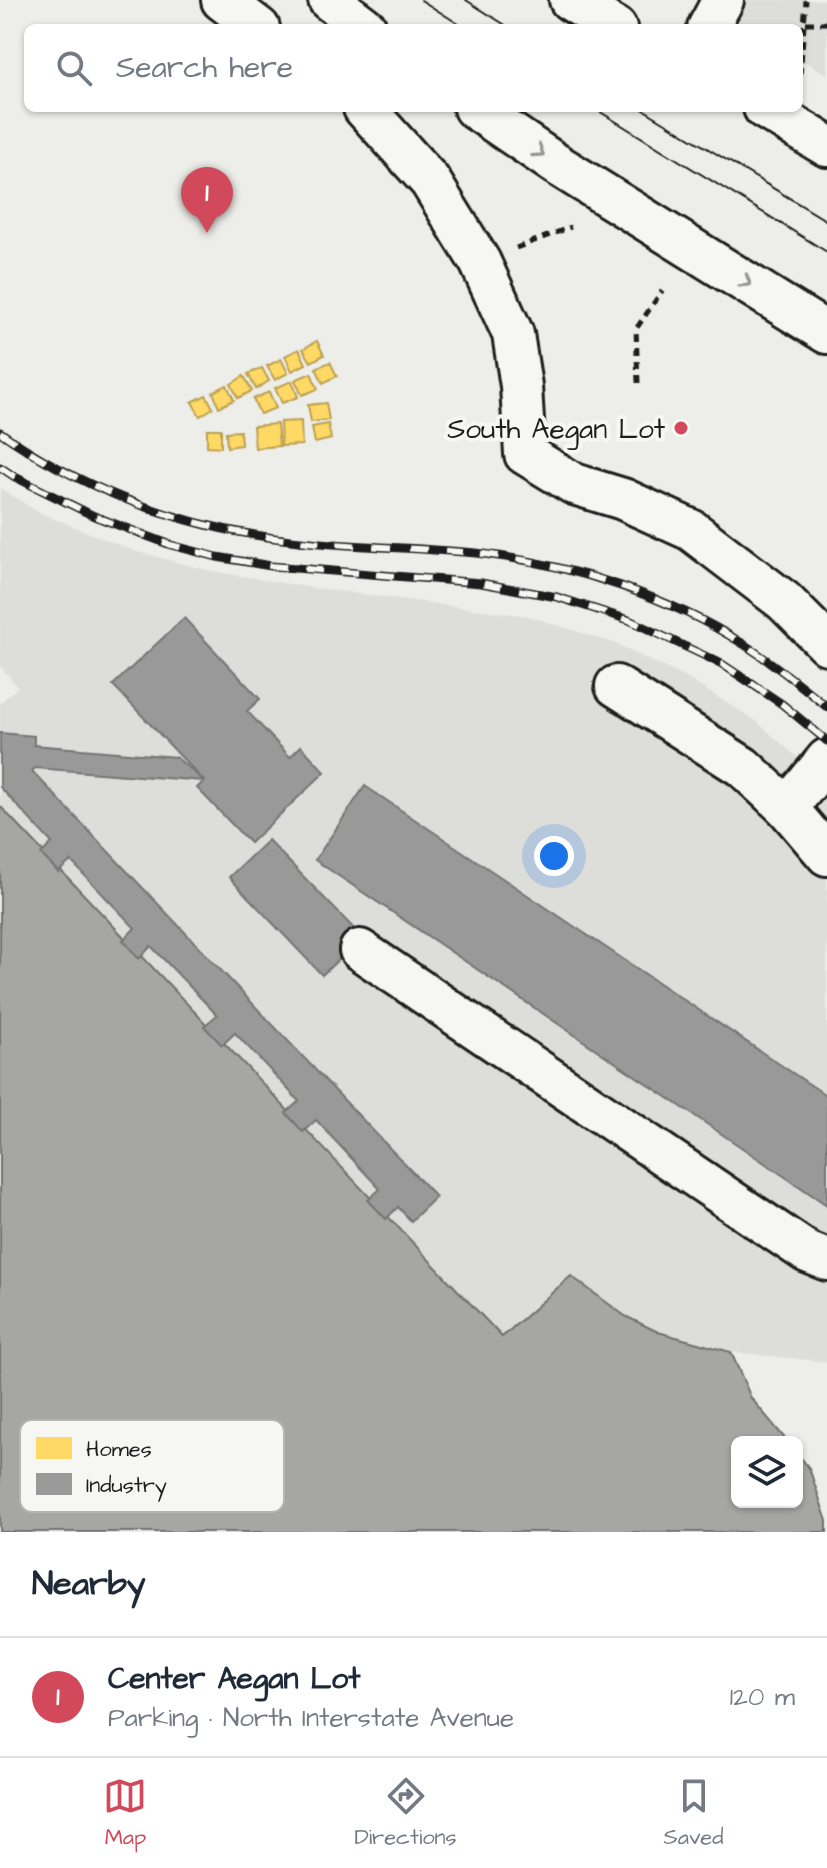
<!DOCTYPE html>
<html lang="en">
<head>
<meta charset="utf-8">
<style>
	:root { --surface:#fff; --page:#f6f6f7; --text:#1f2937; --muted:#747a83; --line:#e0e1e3; --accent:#d1495b }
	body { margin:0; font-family:"Architects Daughter",sans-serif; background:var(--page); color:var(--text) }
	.controls { position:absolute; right:24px; bottom:24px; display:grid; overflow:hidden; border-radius:12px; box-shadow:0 2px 6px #0004 }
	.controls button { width:72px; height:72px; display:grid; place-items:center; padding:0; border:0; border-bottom:2px solid var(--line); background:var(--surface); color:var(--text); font:40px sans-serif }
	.you { position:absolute; left:554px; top:856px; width:28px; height:28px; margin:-20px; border:6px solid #fff; border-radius:50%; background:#1a73e8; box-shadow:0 0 0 12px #1a73e833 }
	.badge { display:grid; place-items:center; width:52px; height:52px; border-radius:50%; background:var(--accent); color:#fff; font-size:26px; font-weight:700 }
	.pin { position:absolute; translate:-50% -66px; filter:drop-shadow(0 2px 4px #0008) }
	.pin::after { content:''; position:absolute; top:42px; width:28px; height:24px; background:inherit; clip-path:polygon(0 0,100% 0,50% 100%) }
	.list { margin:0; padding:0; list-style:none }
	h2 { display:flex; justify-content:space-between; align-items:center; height:104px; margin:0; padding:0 32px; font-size:34px }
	h2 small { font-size:26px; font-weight:400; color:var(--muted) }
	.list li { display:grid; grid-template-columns:52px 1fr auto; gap:24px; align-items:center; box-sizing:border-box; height:120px; padding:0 32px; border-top:2px solid var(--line) }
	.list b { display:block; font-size:30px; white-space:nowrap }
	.list p { margin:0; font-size:26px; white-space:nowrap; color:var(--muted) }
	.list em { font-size:26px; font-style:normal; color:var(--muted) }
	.icon { flex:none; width:44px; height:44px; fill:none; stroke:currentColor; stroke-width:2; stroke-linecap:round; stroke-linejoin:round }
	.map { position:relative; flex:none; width:827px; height:1532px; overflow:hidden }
	.search { position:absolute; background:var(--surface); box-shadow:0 2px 6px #0004; left:24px; right:24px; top:24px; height:88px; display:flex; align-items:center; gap:20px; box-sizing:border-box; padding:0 28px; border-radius:12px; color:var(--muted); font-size:30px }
	.sheet { height:224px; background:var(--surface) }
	nav { display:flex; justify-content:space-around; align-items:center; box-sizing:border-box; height:112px; border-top:2px solid var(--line); background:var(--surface); font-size:22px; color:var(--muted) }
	nav a { display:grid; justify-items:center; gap:4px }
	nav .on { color:var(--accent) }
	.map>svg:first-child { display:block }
	.built { fill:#ddddda }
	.water { fill:#a6a6a3; stroke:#6f6f6d; stroke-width:2 }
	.homes { fill:#ffd966; stroke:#bba050; stroke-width:2 }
	.industry { fill:#999; stroke:#747474; stroke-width:2 }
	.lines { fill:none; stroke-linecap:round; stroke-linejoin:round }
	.minor-casing { stroke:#1c1c1c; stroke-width:46 }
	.path { stroke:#1c1c1c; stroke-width:5; stroke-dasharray:8 6; stroke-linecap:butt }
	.minor { stroke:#f6f6f2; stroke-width:40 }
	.tram { stroke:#1c1c1c; stroke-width:2 }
	.rail-casing { stroke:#1c1c1c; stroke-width:9 }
	.rail { stroke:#f6f6f2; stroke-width:6; stroke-dasharray:18; stroke-linecap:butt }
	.oneway { stroke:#949492 }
	.poi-dot { fill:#d1495b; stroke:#f6f6f2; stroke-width:3 }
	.labels { text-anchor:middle; stroke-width:8; stroke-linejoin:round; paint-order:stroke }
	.poi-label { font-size:28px; fill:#1c1c1c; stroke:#f6f6f2; text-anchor:end }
	.key { fill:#f6f6f2; stroke:#b5b5b2; stroke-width:2 }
	.key-label { font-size:22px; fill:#1c1c1c }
</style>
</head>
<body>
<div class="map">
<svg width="827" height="1532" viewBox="0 0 827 1532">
	<rect width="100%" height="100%" fill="#edede9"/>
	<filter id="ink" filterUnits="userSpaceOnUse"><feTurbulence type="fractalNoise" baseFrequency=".0125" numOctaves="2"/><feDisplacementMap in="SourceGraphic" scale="16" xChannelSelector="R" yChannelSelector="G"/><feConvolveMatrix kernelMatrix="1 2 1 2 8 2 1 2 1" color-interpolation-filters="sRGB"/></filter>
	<g filter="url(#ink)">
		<!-- built -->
		<g class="built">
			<polygon points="696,0 827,0 827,74 799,59 799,28 745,28"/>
			<polygon points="0,488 38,512 134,551 207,570 300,586 528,616 616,644 686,678 755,720 827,784 827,1362 731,1352 658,1332 625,1316 571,1276 503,1337 0,806 0,703 18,687 0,666"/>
		</g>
		<!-- water -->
		<polygon class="water" points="0,806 502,1337 571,1276 625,1316 658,1332 731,1352 751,1398 788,1442 737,1442 737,1502 797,1502 797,1453 809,1468 827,1521 827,1532 0,1532"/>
		<!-- homes -->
		<g class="homes">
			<polygon points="317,341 324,355 311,362 303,349"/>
			<polygon points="299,349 306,364 292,371 285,356"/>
			<polygon points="281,359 288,373 275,380 267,366"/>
			<polygon points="330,362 337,376 323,383 316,368"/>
			<polygon points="262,368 269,381 256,389 248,374"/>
			<polygon points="311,373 318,389 302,395 295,380"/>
			<polygon points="244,376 252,391 238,398 231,384"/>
			<polygon points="292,381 298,397 282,403 275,388"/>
			<polygon points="227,385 234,400 219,407 213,392"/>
			<polygon points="269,392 276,408 260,414 253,399"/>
			<polygon points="206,395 213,408 200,416 192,402"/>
			<polygon points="326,403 329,420 311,422 308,405"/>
			<polygon points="301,421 302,445 281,446 280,422"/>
			<polygon points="277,424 279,446 255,448 253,426"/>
			<polygon points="328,424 331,439 315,443 312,427"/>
			<polygon points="207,429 221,429 221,447 207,446"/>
			<polygon points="240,431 241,445 227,447 226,432"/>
		</g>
		<!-- industry -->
		<g class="industry">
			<polygon points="184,618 260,699 247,711 290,757 301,746 325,772 250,843 197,788 204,781 113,685"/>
			<polygon points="0,733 34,736 34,745 176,757 204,781 35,768 32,771 436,1197 411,1221 398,1207 386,1219 368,1200 380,1189 316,1120 303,1132 286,1113 299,1101 235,1033 222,1045 204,1026 217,1015 151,946 139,959 123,940 135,928 71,861 58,872 41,854 52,843 0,787"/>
			<polygon points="365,786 827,1096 827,1205 315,860"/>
			<polygon points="268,840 362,937 322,975 229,877"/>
		</g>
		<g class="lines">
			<!-- minor casing -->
			<g class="minor-casing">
				<g id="minor">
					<polyline points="222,0 259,28"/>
					<polyline points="329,0 366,28"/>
					<polyline points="570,0 616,28"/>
					<polyline points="708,28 723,0"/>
					<polyline points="364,108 430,181 480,262 513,334 521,386 525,454 574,484 623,499 691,530 784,601 827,644"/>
					<polyline points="474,108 556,164 827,333"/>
					<polyline points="764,108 827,146"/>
					<polyline points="616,686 743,767 787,808 827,855"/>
					<polyline points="787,808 827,759"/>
					<polyline points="360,950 807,1252 827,1260"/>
				</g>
			</g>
			<!-- path -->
			<g class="path">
				<polyline points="806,23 827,23"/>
				<polyline points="800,75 806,0"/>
				<polyline points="516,248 571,227"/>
				<polyline points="638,383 636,329 662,291"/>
			</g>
			<!-- minor -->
			<use href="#minor" class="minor"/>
			<!-- tram -->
			<g class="tram">
				<polyline points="421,0 465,28"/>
				<polyline points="466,0 510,28"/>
				<polyline points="594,108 827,252"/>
				<polyline points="641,108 827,221"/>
			</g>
			<!-- rail casing -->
			<g class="rail-casing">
				<g id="rail">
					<path d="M0 432C76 485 164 520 255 535 331 548 408 546 484 554 573 565 670 597 745 645 774 664 801 685 827 707"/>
					<polyline points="0,467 15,477 94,516 171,545 217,557 271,566 481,583 557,597 629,620 722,664 782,704 827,741"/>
				</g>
			</g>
			<!-- rail -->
			<use href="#rail" class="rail"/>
		</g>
		<!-- one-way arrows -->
		<defs><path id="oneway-chevron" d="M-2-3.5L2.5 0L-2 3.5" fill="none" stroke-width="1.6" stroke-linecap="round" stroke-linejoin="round" transform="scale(2)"/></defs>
		<g class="oneway">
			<use href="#oneway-chevron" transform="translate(539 152) rotate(34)"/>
			<use href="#oneway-chevron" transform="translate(746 282) rotate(32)"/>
		</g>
	</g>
	<!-- markers -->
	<circle class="poi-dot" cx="681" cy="428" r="8"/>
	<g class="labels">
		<!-- poi labels -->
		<g class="poi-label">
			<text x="665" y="438">South Aegan Lot</text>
		</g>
	</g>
	<!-- legend -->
	<rect x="20" y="1420" width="264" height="92" rx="12" class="key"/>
	<rect x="36" y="1437" width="36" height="22" fill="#ffd966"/>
	<rect x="36" y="1473" width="36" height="22" fill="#999"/>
	<g class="key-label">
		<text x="86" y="1456">Homes</text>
		<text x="86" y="1492">Industry</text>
	</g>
</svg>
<div class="controls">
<button><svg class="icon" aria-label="layers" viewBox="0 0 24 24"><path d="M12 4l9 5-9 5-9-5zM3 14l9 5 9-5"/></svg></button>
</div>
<div class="you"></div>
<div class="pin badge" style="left:207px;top:233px">1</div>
<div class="search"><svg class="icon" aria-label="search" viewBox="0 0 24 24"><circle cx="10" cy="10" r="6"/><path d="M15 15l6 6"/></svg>Search here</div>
</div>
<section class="sheet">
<h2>Nearby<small></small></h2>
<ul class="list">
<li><span class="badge">1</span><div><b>Center Aegan Lot</b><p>Parking · North Interstate Avenue</p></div><em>120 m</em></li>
</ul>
</section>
<nav>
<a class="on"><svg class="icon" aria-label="map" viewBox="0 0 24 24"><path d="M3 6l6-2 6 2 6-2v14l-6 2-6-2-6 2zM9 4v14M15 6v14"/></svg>Map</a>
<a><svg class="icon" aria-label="directions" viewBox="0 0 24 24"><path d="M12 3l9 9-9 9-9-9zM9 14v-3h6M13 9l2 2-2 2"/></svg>Directions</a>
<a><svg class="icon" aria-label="saved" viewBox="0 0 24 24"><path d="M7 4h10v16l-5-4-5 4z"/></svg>Saved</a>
</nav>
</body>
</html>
